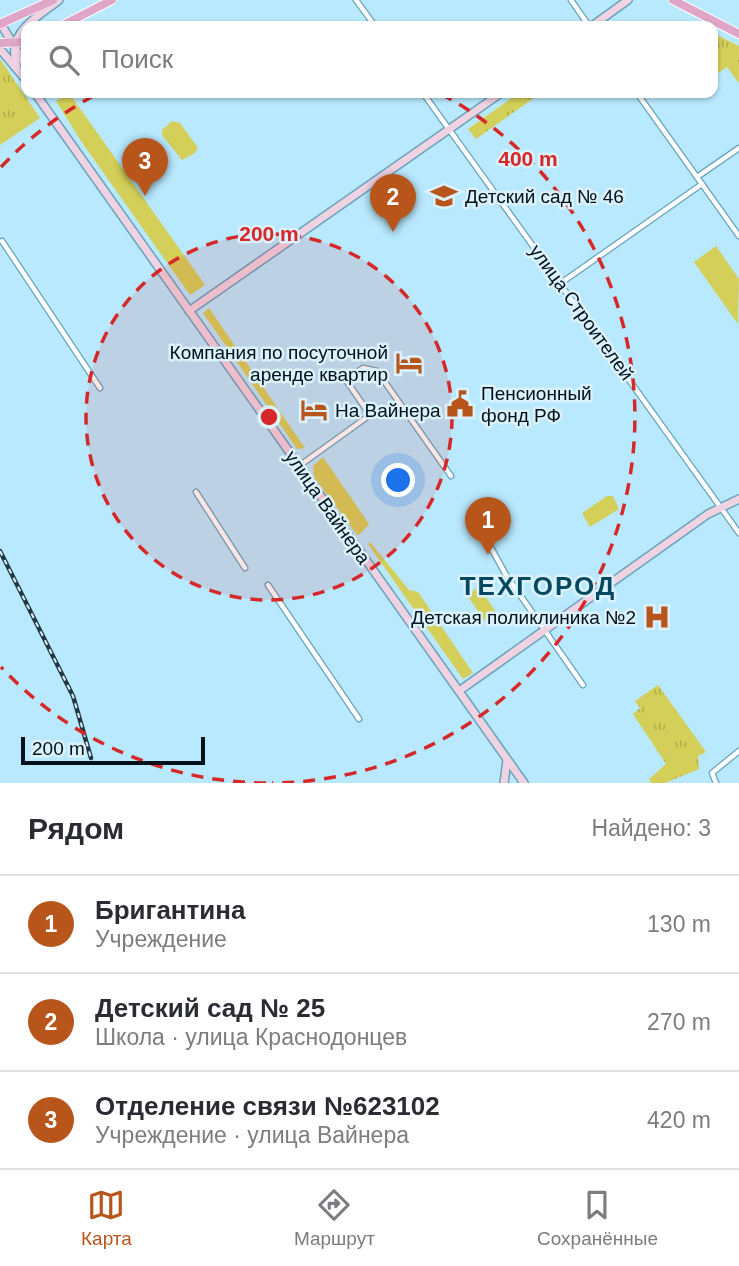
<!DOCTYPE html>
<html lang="ru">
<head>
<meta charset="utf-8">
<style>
	:root { --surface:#fff; --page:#f7f7f7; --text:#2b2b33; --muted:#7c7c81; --line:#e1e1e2; --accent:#b8551b }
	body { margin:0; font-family:Helvetica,sans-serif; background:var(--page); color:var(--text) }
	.scale { position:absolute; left:21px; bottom:18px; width:184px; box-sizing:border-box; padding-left:7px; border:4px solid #00111a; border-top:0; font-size:19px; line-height:24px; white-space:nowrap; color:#00111a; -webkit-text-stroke:5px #dbf2fd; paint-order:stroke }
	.you { position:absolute; left:399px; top:481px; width:24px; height:24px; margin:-18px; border:5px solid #fff; border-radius:50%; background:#1a73e8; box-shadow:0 0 0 10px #1a73e833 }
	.badge { display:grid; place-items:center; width:46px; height:46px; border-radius:50%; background:var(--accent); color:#fff; font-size:23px; font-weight:700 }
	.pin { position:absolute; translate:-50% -58px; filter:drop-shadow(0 2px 4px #0008) }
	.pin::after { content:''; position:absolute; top:37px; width:24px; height:21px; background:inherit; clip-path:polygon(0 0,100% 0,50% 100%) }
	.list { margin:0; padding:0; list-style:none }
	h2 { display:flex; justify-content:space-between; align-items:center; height:91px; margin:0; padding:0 28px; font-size:30px }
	h2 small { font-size:23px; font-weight:400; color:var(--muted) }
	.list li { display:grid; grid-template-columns:46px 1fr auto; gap:21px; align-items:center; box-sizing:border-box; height:98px; padding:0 28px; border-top:2px solid var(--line) }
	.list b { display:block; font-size:26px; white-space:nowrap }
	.list p { margin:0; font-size:23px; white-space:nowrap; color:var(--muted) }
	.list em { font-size:23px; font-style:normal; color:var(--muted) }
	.icon { flex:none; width:38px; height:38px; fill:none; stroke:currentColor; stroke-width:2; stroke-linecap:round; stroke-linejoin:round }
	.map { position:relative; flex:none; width:739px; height:783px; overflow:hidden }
	.search { position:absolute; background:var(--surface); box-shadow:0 2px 5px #0004; left:21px; right:21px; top:21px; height:77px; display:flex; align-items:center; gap:18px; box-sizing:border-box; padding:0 24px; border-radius:14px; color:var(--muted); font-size:26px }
	.sheet { height:385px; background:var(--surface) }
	nav { display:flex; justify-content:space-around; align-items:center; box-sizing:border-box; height:98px; border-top:2px solid var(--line); background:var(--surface); font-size:19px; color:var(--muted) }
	nav a { display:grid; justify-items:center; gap:4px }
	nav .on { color:var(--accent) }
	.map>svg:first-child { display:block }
	.grass { fill:#d4cf58 }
	.park { fill:url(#park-tufts) }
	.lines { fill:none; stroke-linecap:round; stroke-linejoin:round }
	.street-casing { stroke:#68a3bc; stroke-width:7 }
	.secondary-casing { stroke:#68a3bc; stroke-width:10 }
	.primary-casing { stroke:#fff; stroke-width:10 }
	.street { stroke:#fff; stroke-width:4.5 }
	.secondary { stroke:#efd3e3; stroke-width:7 }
	.primary { stroke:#dfa6c7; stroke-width:8 }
	.rail-casing { stroke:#223944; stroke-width:4.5 }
	.rail { stroke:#dbf2fd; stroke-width:2; stroke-dasharray:5; stroke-linecap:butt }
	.ring { fill:none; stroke:#d62828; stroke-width:3.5; stroke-dasharray:12 9 }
	.labels { text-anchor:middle; stroke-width:5; stroke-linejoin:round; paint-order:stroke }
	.poi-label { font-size:19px; fill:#00111a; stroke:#dbf2fd; text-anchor:start }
	.street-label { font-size:19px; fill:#00111a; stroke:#dbf2fd }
	.district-label { font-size:26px; font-weight:bold; letter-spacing:2px; fill:#04495f; stroke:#dbf2fd }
	.centre { fill:#d62828; stroke:#dbf2fd; stroke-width:3.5 }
	.ring-label { font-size:21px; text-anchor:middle; font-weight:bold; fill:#d62828; stroke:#dbf2fd; stroke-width:5; stroke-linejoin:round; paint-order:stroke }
</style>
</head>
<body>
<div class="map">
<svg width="739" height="783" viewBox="0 0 739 783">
	<defs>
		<pattern id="park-tufts" width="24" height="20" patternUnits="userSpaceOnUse" patternTransform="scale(1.75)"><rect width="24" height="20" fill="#d4cf58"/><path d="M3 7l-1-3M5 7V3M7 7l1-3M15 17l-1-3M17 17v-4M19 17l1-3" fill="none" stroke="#b4b14c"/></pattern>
	</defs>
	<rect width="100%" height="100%" fill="#b9e9fe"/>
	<!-- grass -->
	<g class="grass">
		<polygon points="69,93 205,285 190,295 81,141 56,101"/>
		<polygon points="172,121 180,123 198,148 195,153 182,160 162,135 162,130"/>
		<polygon points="716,246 739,279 738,324 694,262"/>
		<polygon points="209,308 305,448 297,449 203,313"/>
		<polygon points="323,457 369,524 358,536 314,477 313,466"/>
		<polygon points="607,496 613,496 619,509 590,527 582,513"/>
		<polygon points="370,542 409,590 418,592 473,673 463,679 368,544"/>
		<polygon points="479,587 496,612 484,620 467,595"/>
	</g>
	<!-- park -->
	<g class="park">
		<polygon points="713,33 739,46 739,83 727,67 718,73 713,71"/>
		<polygon points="0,59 40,118 0,145"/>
		<polygon points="519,93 541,93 476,139 468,129"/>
		<polygon points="658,685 706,752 698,756 699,769 665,783 651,783 649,779 666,764 633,714 640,708 635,701"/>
	</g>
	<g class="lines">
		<!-- street casing -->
		<g class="street-casing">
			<g id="street">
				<polyline points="356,0 375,26"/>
				<polyline points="571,0 589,26"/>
				<polyline points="423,93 739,533"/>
				<polyline points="637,93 739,236"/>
				<polyline points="697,177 739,148"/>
				<polyline points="2,241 100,388"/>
				<polyline points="561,283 702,184"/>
				<polyline points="299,466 370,415 346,380 363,368 377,371 451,476"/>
				<polyline points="196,492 245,568"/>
				<polyline points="490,546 506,575 583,685"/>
				<polyline points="268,585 359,719"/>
				<polyline points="716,783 712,773 739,751"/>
			</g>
		</g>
		<!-- secondary casing -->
		<g class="secondary-casing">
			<g id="secondary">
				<polyline points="1,24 26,66"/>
				<polyline points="592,26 628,0"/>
				<polyline points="0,49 26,80"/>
				<path d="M17 67C6 32 35 19 59 0"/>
				<polyline points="35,93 524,783"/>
				<polyline points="189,311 501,93"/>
				<polyline points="459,691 708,514 739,499"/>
				<polyline points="504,783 507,760"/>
			</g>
		</g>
		<!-- primary casing -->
		<g class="primary-casing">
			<g id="primary">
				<polyline points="673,0 739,34"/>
				<polyline points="0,24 53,0"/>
				<polyline points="61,26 112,0"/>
				<polyline points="0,43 26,42"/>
			</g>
		</g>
		<!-- street -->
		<use href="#street" class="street"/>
		<!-- secondary -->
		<use href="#secondary" class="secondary"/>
		<!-- primary -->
		<use href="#primary" class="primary"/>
		<!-- rail casing -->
		<g class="rail-casing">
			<polyline id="rail" points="0,551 73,696 91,758"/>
		</g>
		<!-- rail -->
		<use href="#rail" class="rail"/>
	</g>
	<!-- distance rings -->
	<circle cx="269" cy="417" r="183" fill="#d62828" fill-opacity=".12"/>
	<g class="ring">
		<circle cx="269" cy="417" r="183"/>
		<path d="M266 783A366 366 0 0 1 1 667M1 167A366 366 0 0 1 97 94M441 94A366 366 0 0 1 272 783"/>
	</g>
	<!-- icons -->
	<defs>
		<g id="school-bare" transform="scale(2.1)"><path d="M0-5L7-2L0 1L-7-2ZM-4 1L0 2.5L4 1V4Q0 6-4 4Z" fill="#b8551b" stroke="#dbf2fd" stroke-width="2.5" paint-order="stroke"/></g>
		<g id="hotel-bare" transform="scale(2.1)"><path d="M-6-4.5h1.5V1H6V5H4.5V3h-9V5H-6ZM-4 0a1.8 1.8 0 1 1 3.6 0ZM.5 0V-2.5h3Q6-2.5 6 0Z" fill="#b8551b" stroke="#dbf2fd" stroke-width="2.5" paint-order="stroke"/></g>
		<g id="civic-bare" transform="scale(2.1)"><path d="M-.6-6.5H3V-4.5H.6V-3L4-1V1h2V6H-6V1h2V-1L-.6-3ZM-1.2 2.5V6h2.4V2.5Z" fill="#b8551b" stroke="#dbf2fd" stroke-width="2.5" paint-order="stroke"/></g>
		<g id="hospital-bare" transform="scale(2.1)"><path d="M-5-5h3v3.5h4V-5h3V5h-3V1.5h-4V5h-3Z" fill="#b8551b" stroke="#dbf2fd" stroke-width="2.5" paint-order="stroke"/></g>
	</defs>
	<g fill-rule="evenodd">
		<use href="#school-bare" x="444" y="196"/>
		<use href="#hotel-bare" x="409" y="363"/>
		<use href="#civic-bare" x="460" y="404"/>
		<use href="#hotel-bare" x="314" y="410"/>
		<use href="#hospital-bare" x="657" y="617"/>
	</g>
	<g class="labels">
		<!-- poi labels -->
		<g class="poi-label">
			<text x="465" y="203">Детский сад № 46</text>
			<text x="388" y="359" text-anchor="end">Компания по посуточной<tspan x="388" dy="22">аренде квартир</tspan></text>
			<text x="481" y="400">Пенсионный<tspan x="481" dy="22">фонд РФ</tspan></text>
			<text x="335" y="417">На Вайнера</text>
			<text x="636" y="624" text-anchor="end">Детская поликлиника №2</text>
		</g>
		<!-- street labels -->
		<g class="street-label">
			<text transform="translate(582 312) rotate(54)" y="7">улица Строителей</text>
			<text transform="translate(328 507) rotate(55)" y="7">улица Вайнера</text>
		</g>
		<!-- district labels -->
		<g class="district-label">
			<text x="538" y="595">ТЕХГОРОД</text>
		</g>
	</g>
	<circle cx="269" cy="417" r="10" class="centre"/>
	<g class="ring-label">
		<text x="528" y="166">400 m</text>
		<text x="269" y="241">200 m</text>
	</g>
</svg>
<div class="scale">200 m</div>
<div class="you"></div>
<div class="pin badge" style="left:488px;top:555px">1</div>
<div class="pin badge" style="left:393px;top:232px">2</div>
<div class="pin badge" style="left:145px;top:196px">3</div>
<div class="search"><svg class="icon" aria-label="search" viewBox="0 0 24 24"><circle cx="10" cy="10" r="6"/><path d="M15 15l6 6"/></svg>Поиск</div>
</div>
<section class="sheet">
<h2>Рядом<small>Найдено: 3</small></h2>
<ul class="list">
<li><span class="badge">1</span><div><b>Бригантина</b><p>Учреждение</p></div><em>130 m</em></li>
<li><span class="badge">2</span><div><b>Детский сад № 25</b><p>Школа · улица Краснодонцев</p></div><em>270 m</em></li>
<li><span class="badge">3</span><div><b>Отделение связи №623102</b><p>Учреждение · улица Вайнера</p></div><em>420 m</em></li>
</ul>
</section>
<nav>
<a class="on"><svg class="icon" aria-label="map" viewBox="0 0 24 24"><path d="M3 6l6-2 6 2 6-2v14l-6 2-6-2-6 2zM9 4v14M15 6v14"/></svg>Карта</a>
<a><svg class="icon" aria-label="directions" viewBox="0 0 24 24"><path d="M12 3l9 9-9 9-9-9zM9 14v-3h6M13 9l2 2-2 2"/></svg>Маршрут</a>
<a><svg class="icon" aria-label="saved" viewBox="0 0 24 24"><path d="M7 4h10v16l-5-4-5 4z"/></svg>Сохранённые</a>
</nav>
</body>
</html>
